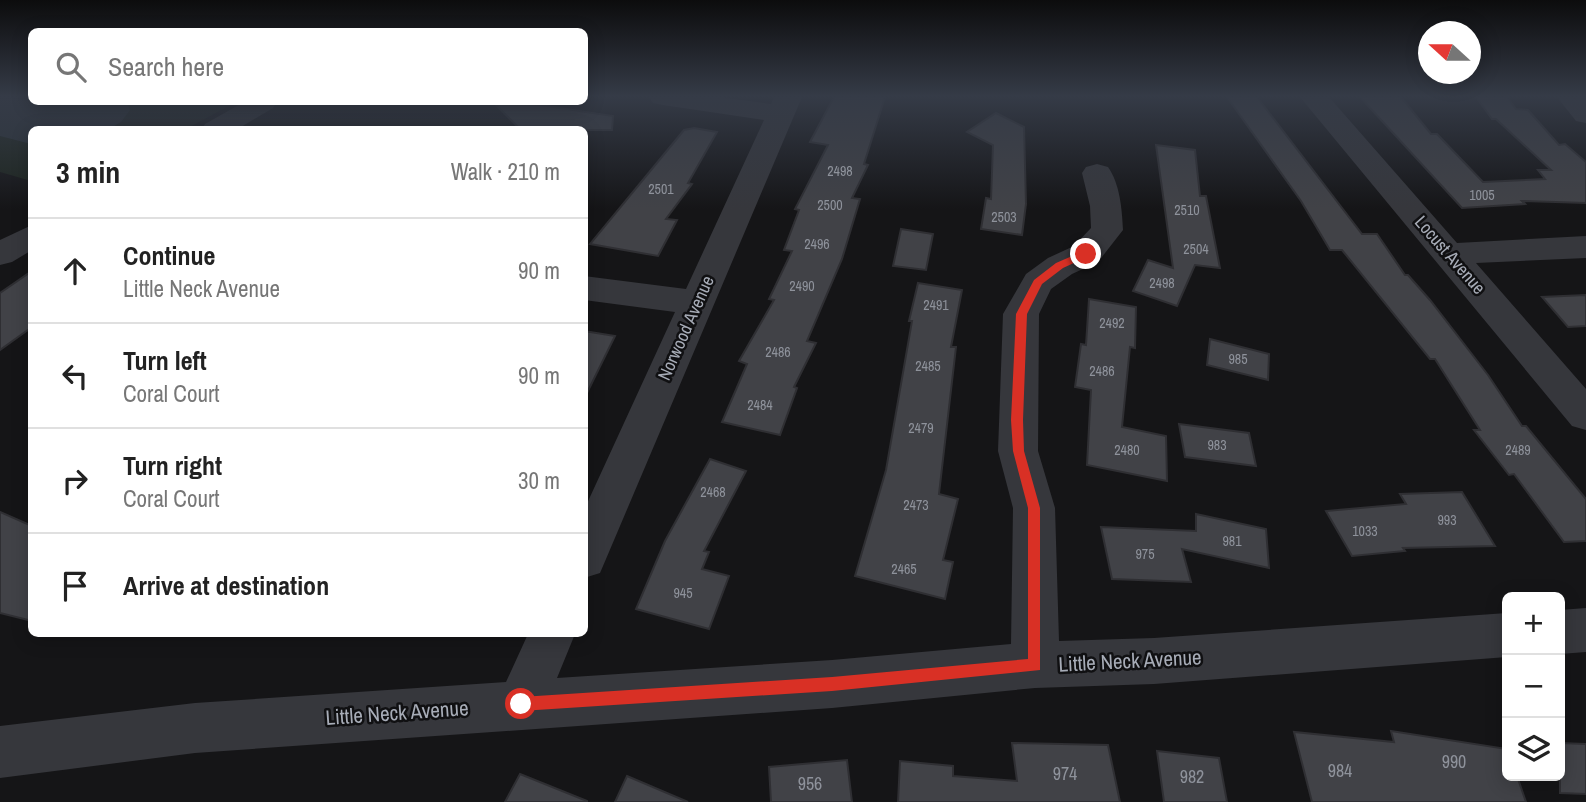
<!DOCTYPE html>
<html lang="en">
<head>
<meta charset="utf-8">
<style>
	:root { --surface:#fff; --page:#f2f2f2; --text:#222; --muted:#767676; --line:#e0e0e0 }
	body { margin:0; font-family:"Archivo Narrow",sans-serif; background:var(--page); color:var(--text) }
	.controls { position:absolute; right:21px; bottom:21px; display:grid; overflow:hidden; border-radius:10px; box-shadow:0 4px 18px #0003 }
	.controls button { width:63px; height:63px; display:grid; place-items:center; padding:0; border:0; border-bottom:2px solid var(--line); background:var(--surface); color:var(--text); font:35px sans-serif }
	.compass { position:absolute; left:1418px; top:21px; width:63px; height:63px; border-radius:50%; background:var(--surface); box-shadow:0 4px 18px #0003; rotate:291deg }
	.stop { position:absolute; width:21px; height:21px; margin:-16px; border:5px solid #d93025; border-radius:50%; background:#fff }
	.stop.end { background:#d93025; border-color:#fff; box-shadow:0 2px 7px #0008 }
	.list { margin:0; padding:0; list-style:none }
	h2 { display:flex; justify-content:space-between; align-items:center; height:91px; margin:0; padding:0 28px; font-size:30px }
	h2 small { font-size:23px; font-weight:400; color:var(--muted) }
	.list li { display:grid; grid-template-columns:46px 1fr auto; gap:21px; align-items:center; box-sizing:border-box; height:105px; padding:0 28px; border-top:2px solid var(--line) }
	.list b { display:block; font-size:26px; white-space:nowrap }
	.list p { margin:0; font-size:23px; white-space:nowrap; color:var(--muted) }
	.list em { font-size:23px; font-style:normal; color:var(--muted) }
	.icon { flex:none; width:38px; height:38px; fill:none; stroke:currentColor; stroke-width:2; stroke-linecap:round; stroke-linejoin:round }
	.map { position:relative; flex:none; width:1586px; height:802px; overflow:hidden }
	.search { position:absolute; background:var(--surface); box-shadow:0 4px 18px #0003; left:28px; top:28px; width:560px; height:77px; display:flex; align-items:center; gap:18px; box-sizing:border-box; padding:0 24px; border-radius:10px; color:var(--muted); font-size:26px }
	.panel { position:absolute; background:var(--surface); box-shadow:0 4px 18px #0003; left:28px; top:126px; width:560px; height:511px; border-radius:10px }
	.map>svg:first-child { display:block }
	.green { fill:#1d251e }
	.water { fill:#2c343b }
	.building { fill:#414247; stroke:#2f2f33; stroke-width:2 }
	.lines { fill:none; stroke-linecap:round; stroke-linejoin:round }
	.minor { fill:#36373c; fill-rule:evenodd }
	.route { fill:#d93025 }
	.labels { text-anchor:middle; stroke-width:5; stroke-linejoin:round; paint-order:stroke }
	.number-label { font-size:14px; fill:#8e929b }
	.street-label { font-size:18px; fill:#a7acb7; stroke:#101012 }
	.near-number-label { font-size:18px; fill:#8e929b }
	.near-street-label { font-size:21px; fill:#a7acb7; stroke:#101012 }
</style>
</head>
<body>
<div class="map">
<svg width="1586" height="802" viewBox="0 0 1586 802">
	<rect width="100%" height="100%" fill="#151517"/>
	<!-- green -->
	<polygon class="green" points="0,97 31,97 32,102 236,102 186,129 32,130 31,181 0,172"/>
	<!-- water -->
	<polygon class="water" points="0,97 31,97 32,102 127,102 130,110 121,122 109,129 32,130 31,144 0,136"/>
	<!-- building -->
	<g class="building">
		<polygon points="834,97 885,97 864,164 868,165 852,198 860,199 842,259 807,341 816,343 794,387 797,388 780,435 722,422 747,364 739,361 774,300 769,299 792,251 784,250 799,210 795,209 828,145 810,142"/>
		<polygon points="1227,97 1257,97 1362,234 1377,234 1405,275 1408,275 1430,300 1488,375 1522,426 1526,426 1586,499 1586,541 1564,542 1514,474 1509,475 1474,430 1480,430 1435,359 1430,359 1342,250 1330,250 1301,201"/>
		<polygon points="1360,97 1401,97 1431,134 1437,134 1483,182 1545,179 1538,170 1551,170 1496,119 1492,119 1476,97 1507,97 1516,109 1528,110 1559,145 1565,144 1586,162 1586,203 1522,201 1525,204 1462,208"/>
		<polygon points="493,102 520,102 613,116 612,130 521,130"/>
		<polygon points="996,113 1024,127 1026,204 1022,235 981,229 986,198 991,199 993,145 967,132"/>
		<polygon points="694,128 717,132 688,183 692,184 666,219 677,220 658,256 590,244 684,130"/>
		<polygon points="1156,145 1195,150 1200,196 1206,196 1220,268 1195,265 1177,306 1133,291 1148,260 1173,268"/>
		<polygon points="901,229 933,234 926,270 893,266"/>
		<polygon points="32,271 32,327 0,350 0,293"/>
		<polygon points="918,283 962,290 951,347 956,347 939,494 958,499 943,560 953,562 945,599 855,576 886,470 912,321 909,321"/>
		<polygon points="1586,295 1586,326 1568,327 1542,297"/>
		<polygon points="1089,299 1136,307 1135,348 1130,347 1122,427 1166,436 1167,481 1087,465 1091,390 1075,387 1081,344 1086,345"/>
		<polygon points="584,331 615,336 584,399"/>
		<polygon points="1210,339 1269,354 1268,380 1207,365"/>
		<polygon points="1179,424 1249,433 1256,466 1185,457"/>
		<polygon points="710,459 746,471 704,551 709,552 702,569 729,576 709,629 636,609 665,541"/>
		<polygon points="1462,492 1495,546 1403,548 1405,551 1352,556 1326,511 1406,504 1400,494"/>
		<polygon points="0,512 32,526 32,621 0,613"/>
		<polygon points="1196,514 1266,529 1269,568 1182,549 1191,582 1112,579 1101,527 1196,531"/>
		<polygon points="1391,731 1507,749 1507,776 1517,776 1526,802 1312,802 1294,732 1394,742"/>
		<polygon points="1012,743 1108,745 1120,802 898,802 900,761 953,766 953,776 1017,781"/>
		<polygon points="1560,743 1586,744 1586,794 1560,793"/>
		<polygon points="1157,751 1219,758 1227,802 1164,802"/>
		<polygon points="847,760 852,802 771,802 769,767"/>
		<polygon points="520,774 587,801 587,802 505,802"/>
		<polygon points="627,776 688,802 615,802"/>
	</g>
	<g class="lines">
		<!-- minor -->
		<g class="minor">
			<polygon points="649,97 720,97 771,104 774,97 802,97 606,559 600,573 584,578 584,510 675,312 584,300 584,276 686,289 764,120 663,105 653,103"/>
			<polygon points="1300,97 1329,97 1457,243 1586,236 1586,258 1476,263 1586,389 1586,430 1572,426"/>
			<polygon points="1557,97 1586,97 1586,123 1576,121"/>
			<polygon points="244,102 277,102 273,108 236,130 201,130 205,124"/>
			<path d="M1097 164 1108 167C1120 184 1122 209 1123 230L1098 262 1072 274 1051 289 1039 314 1038 451 1055 508 1059 641 1154 638 1507 613V657L1154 684 1035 688 832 708 195 753 0 778V726L195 703 506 682 528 634H575L557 678 832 660 1011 644 1013 508 998 451 1003 314 1026 274 1048 258 1074 246 1091 228 1090 206 1082 173 1086 167Z"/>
			<polygon points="32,225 32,250 12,262 0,265 0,240"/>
			<polygon points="1586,608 1586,652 1560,654 1560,610"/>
		</g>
	</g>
	<!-- sky -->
	<linearGradient id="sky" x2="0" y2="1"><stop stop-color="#0c0c0d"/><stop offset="0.46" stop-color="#353b47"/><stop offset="1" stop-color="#353b47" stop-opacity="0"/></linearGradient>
	<rect width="1586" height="209" fill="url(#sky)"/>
	<!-- route -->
	<polygon class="route" points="1086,250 1090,254 1089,256 1063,268 1042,284 1027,314 1023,420 1024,451 1040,508 1040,670 832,691 521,711 516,709 513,704 516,699 521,697 832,677 1028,659 1028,508 1013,451 1011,420 1016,314 1034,280 1056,263"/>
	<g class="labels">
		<!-- number labels -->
		<g class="number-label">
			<text x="840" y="176">2498</text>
			<text x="661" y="194">2501</text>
			<text x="1482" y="200">1005</text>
			<text x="830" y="210">2500</text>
			<text x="1187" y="215">2510</text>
			<text x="1004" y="222">2503</text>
			<text x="817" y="249">2496</text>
			<text x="1196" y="254">2504</text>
			<text x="1162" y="288">2498</text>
			<text x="802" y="291">2490</text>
			<text x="936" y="310">2491</text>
			<text x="1112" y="328">2492</text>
			<text x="778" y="357">2486</text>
			<text x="1238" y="364">985</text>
			<text x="928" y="371">2485</text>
			<text x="1102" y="376">2486</text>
			<text x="760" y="410">2484</text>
			<text x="921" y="433">2479</text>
			<text x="1217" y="450">983</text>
			<text x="1127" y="455">2480</text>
			<text x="1518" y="455">2489</text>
			<text x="713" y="497">2468</text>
			<text x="916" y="510">2473</text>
			<text x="1447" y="525">993</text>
			<text x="1365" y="536">1033</text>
			<text x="1232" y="546">981</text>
			<text x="1145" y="559">975</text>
			<text x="904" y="574">2465</text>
			<text x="683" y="598">945</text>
		</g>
		<!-- street labels -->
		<g class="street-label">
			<text transform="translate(1450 255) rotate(49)" y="6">Locust Avenue</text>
			<text transform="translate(686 328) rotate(-66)" y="6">Norwood Avenue</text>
		</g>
		<!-- near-number labels -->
		<g class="near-number-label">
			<text x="1454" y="768">990</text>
			<text x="1340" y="777">984</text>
			<text x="1065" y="780">974</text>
			<text x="1192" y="783">982</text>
			<text x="810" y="790">956</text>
		</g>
		<!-- near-street labels -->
		<g class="near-street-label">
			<text transform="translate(1130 661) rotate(-3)" y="7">Little Neck Avenue</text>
			<text transform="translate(397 713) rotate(-4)" y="7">Little Neck Avenue</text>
		</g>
	</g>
</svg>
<div class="controls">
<button>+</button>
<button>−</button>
<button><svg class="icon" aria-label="layers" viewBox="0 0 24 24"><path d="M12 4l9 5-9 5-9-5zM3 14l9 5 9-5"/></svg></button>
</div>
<svg class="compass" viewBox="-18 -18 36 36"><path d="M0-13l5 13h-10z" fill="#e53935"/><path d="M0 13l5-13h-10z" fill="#767676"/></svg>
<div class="stop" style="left:521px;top:704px"></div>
<div class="stop end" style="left:1086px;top:254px"></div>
<div class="search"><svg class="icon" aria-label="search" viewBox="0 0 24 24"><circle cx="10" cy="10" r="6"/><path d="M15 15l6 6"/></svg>Search here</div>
<section class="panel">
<h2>3 min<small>Walk · 210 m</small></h2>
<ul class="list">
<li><svg class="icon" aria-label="ahead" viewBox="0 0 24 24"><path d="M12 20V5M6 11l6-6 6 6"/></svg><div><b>Continue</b><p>Little Neck Avenue</p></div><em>90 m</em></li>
<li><svg class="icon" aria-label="left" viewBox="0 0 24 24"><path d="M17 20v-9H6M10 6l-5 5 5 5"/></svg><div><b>Turn left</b><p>Coral Court</p></div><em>90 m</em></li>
<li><svg class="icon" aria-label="right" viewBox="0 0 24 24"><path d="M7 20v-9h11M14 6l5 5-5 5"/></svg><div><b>Turn right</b><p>Coral Court</p></div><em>30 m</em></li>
<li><svg class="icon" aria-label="arrive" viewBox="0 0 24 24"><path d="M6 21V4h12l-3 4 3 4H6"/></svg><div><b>Arrive at destination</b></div></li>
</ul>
</section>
</div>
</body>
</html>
